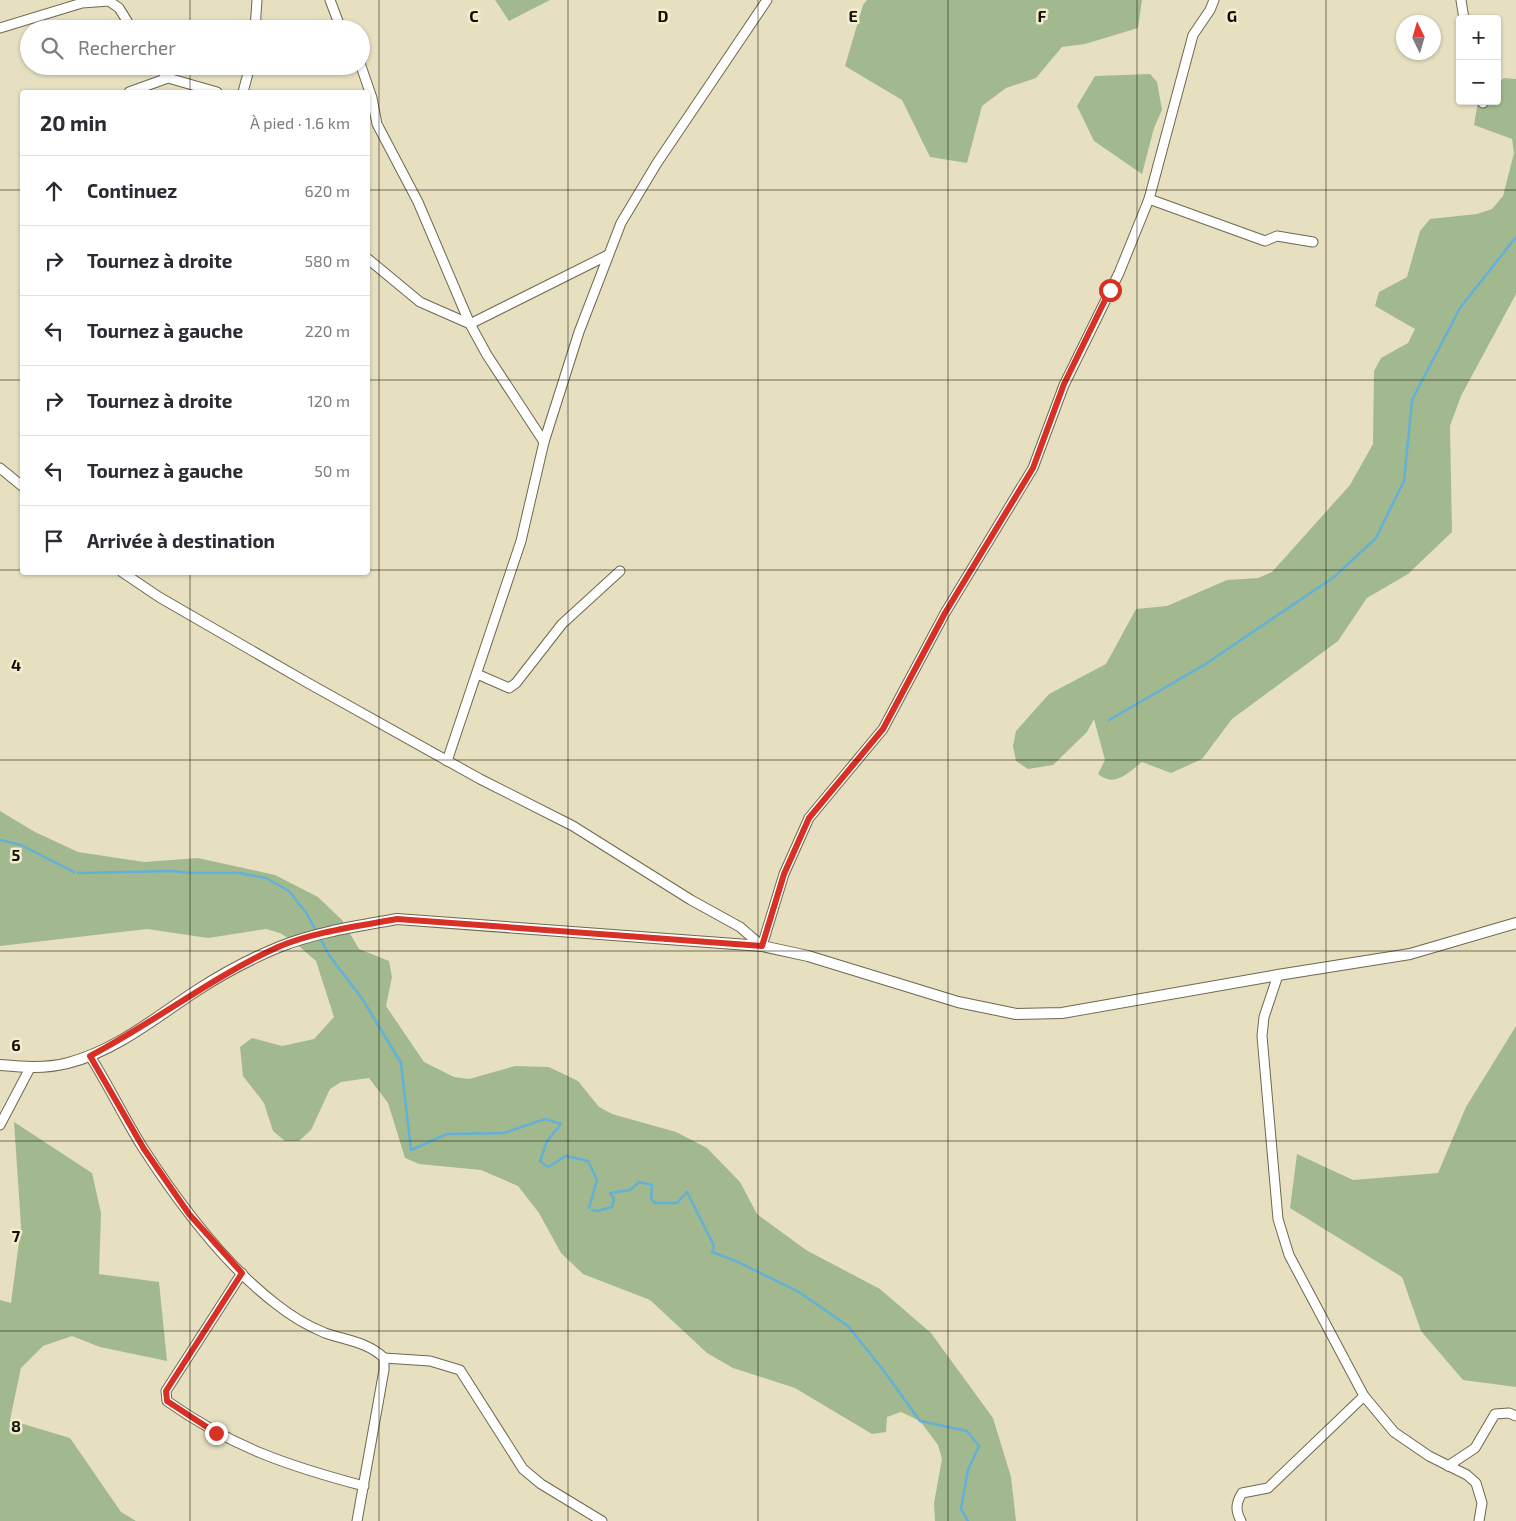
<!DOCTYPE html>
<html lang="fr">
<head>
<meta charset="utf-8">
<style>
	:root { --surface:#fff; --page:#f2f2f3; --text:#2b2b33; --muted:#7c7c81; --line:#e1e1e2 }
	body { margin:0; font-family:"Exo 2",sans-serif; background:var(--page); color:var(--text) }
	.controls { position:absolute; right:15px; top:15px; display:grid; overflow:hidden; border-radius:5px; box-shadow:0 1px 4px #0004 }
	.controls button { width:45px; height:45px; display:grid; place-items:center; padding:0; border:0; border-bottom:1px solid var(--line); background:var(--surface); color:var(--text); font:25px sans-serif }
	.compass { position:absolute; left:1396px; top:15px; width:45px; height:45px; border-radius:50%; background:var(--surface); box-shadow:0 1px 4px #0004; rotate:355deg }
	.stop { position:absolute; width:15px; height:15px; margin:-11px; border:4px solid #d93025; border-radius:50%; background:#fff }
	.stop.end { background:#d93025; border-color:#fff; box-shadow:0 1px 5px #0008 }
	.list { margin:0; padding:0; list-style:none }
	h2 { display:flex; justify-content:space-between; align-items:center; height:65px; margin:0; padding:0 20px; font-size:21px }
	h2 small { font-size:16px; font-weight:400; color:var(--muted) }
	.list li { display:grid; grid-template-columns:32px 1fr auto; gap:15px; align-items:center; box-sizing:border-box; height:70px; padding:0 20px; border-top:1px solid var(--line) }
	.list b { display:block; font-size:19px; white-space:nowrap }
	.list em { font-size:16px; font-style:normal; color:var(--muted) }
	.icon { flex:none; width:28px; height:28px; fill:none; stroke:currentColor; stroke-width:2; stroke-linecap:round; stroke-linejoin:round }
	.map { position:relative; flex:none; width:1516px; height:1521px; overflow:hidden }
	.search { position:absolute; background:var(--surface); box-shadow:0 1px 4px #0004; left:20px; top:20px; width:350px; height:55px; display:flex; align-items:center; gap:12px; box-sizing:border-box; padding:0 18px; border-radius:28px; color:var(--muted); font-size:19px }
	.panel { position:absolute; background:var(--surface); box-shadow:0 1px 4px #0004; left:20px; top:90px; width:350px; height:485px; border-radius:5px }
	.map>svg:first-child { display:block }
	.green { fill:#a2b98f }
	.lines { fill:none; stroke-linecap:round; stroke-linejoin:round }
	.stream { stroke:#63b1d6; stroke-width:2.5 }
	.minor-casing { stroke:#6e684d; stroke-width:11 }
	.tertiary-casing { stroke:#6e684d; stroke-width:12 }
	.minor { stroke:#fff; stroke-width:9 }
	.tertiary { stroke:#fff; stroke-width:10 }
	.route { stroke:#d93025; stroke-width:6 }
	.grid { fill:none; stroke:#131106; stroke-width:1; stroke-opacity:0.55 }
	.grid-label { font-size:16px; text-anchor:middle; font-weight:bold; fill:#131106; stroke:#f3edce; stroke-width:5; stroke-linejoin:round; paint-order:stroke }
</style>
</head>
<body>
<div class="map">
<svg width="1516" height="1521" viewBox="0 0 1516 1521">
	<rect width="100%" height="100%" fill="#e6e0c1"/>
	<!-- green -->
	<g class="green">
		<polygon points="495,0 550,0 509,21"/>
		<polygon points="867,0 1142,0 1138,28 1085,44 1062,47 1036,78 1006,88 982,106 967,163 930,157 902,100 845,66 863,5"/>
		<polygon points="1150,74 1157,82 1162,110 1154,128 1142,174 1094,141 1077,106 1095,76"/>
		<path d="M1504 78 1516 79V294L1461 396 1450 426 1452 532 1408 574 1367 598 1338 641 1232 719 1202 759 1171 773 1142 762C1128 773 1114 788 1098 774L1105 760 1094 719 1087 732 1053 765 1028 769 1016 761 1013 746 1016 731 1049 694 1106 664 1136 609 1167 606 1227 580 1258 578 1272 572 1350 485 1373 444 1374 371 1381 358 1408 343 1415 329 1375 306 1379 292 1407 277 1420 231 1430 219 1477 214 1492 209 1503 196 1514 153 1512 139 1474 125 1478 101H1497V83Z"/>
		<polygon points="0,811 35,832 78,852 144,862 198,858 275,875 318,897 342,920 359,949 389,961 392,977 386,1006 424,1062 454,1077 469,1079 515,1066 549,1067 578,1081 599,1107 612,1114 676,1132 707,1148 740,1182 757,1214 806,1250 880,1289 931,1333 993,1418 1011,1477 1016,1521 935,1521 934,1503 942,1459 938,1445 920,1421 901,1412 887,1417 886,1432 872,1434 795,1388 733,1368 707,1353 650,1300 583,1274 561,1253 539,1213 518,1186 481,1170 419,1164 405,1158 388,1103 369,1078 341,1082 330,1089 311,1130 299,1141 285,1141 273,1131 264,1103 243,1076 240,1047 252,1038 282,1046 314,1039 334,1017 316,961 293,941 280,933 266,929 208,938 147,929 0,946"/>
		<polygon points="1516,1026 1516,1387 1463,1380 1421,1331 1402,1277 1290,1208 1297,1154 1353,1180 1438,1173 1466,1107"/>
		<polygon points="14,1122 92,1173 101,1213 99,1274 159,1282 167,1361 100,1347 72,1336 43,1346 21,1368 10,1420 70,1438 121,1512 136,1521 0,1521 0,1300 11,1303 21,1226"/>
	</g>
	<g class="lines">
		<!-- stream -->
		<g class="stream">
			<polyline points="1109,720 1204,665 1334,577 1376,538 1404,481 1412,400 1460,308 1516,237"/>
			<polyline points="0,840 21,845 74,872"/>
			<polyline points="78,873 173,871 191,873 239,873 266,878 289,891 307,914 316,931"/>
			<polyline points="320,938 329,955 363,1000 401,1063 411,1150 447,1134 504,1133 545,1119 561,1124 547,1141 540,1161 548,1167 566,1156 588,1161 597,1180 589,1208"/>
			<polyline points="592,1210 598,1211 612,1207 614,1199 610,1193 630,1190 639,1182 652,1185 651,1199 655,1203 677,1203 687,1192 714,1246 712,1252 736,1261 799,1292 848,1326 884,1371 920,1421 967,1431 979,1446 968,1470 961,1509 968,1521"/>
		</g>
		<!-- minor casing -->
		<g class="minor-casing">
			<g id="minor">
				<polyline points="330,0 341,29"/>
				<polyline points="1461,0 1464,19"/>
				<polyline points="0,28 82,3 109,1 119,8 132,29"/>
				<polyline points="255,29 257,0"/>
				<polyline points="158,66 168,78 217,92"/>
				<polyline points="361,66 372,98 377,124 418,202 470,324 487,355 544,442"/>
				<polyline points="129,92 168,78"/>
				<polyline points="243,92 250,66"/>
				<polyline points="1482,101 1483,103"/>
				<polyline points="1149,199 1265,241 1277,236 1313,242"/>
				<polyline points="368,259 420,302 470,324 608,255"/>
				<polyline points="0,468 22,486"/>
				<polyline points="122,572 159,597 308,683 480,779 573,826 691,900 740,927 762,946 784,874 809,818 883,729 945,613 1033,468 1064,385 1119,273 1149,199 1193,35 1210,10 1214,0"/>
				<polyline points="477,674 509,688 516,683 562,624 620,571"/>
				<polyline points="447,761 521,541 544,442 579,332 621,223 657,163 767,0"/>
				<polyline points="1278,975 1264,1017 1262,1036 1278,1219 1289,1255 1364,1396 1394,1432 1429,1456 1467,1475 1476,1483 1482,1503 1479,1521"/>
				<path d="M90 1056C109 1086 124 1118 143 1148 178 1202 225 1265 276 1304 291 1316 308 1326 325 1333 345 1340 368 1342 384 1358V1370L357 1521"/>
				<polyline points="0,1125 30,1068"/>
				<path d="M242 1273 166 1391 167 1401C232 1447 288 1466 364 1486"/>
				<polyline points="384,1358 430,1361 460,1370 523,1469 541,1484 602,1521"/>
				<polyline points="1448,1466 1475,1448 1495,1414 1509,1413 1516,1416"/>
				<path d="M1241 1521C1235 1510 1236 1503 1242 1493L1268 1488 1364 1396"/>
			</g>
		</g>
		<!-- tertiary casing -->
		<g class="tertiary-casing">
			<path id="tertiary" d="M0 1065C22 1067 45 1069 68 1063 115 1051 155 1018 196 991 222 974 250 959 279 947 316 932 358 926 397 919L762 946 808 956 958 1002 1016 1014 1062 1013 1278 975 1410 954 1516 923"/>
		</g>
		<!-- minor -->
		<use href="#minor" class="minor"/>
		<!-- tertiary -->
		<use href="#tertiary" class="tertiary"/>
	</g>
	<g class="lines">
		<!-- route -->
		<path class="route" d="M216 1433 167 1401 166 1391 242 1273 189 1214 144 1149 90 1056C155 1022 212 977 278 947 313 932 359 926 397 919L762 946 784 874 809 818 883 729 945 613 1033 468 1064 384 1110 290"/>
	</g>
	<!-- grid -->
	<path class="grid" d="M190 0V29M379 0V1521M568 0V1521M758 0V1521M948 0V1521M1137 0V1521M1326 0V1521M190 66V92M0 190H22M368 190H1516M0 380H22M368 380H1516M0 570H22M368 570H1516M190 572V1521M0 760H1516M0 951H1516M0 1141H1516M0 1331H1516"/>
	<g class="grid-label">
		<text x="474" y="22">C</text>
		<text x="663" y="22">D</text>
		<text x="853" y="22">E</text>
		<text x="1042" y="22">F</text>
		<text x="1232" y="22">G</text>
		<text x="16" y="671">4</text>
		<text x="16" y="861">5</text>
		<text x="16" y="1051">6</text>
		<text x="16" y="1242">7</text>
		<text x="16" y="1432">8</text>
	</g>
</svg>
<div class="controls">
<button>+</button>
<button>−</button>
</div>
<svg class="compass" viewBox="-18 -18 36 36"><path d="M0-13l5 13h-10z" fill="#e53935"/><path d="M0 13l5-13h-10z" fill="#7c7c81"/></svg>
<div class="stop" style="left:1110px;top:290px"></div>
<div class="stop end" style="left:216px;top:1433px"></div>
<div class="search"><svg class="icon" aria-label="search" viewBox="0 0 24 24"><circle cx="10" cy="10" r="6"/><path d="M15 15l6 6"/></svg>Rechercher</div>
<section class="panel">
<h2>20 min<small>À pied · 1.6 km</small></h2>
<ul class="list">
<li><svg class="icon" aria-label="ahead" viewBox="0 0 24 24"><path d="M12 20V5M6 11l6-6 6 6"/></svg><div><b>Continuez</b></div><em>620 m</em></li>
<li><svg class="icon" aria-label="right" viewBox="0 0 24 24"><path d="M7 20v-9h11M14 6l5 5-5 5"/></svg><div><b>Tournez à droite</b></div><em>580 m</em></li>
<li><svg class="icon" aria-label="left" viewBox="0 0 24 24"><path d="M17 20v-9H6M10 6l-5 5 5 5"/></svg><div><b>Tournez à gauche</b></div><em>220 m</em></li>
<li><svg class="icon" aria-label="right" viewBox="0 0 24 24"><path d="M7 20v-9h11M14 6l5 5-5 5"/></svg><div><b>Tournez à droite</b></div><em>120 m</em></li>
<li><svg class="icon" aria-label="left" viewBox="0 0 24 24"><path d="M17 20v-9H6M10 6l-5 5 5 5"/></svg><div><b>Tournez à gauche</b></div><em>50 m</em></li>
<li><svg class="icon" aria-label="arrive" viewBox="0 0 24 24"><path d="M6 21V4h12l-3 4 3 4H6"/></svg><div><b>Arrivée à destination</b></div></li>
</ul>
</section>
</div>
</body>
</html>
